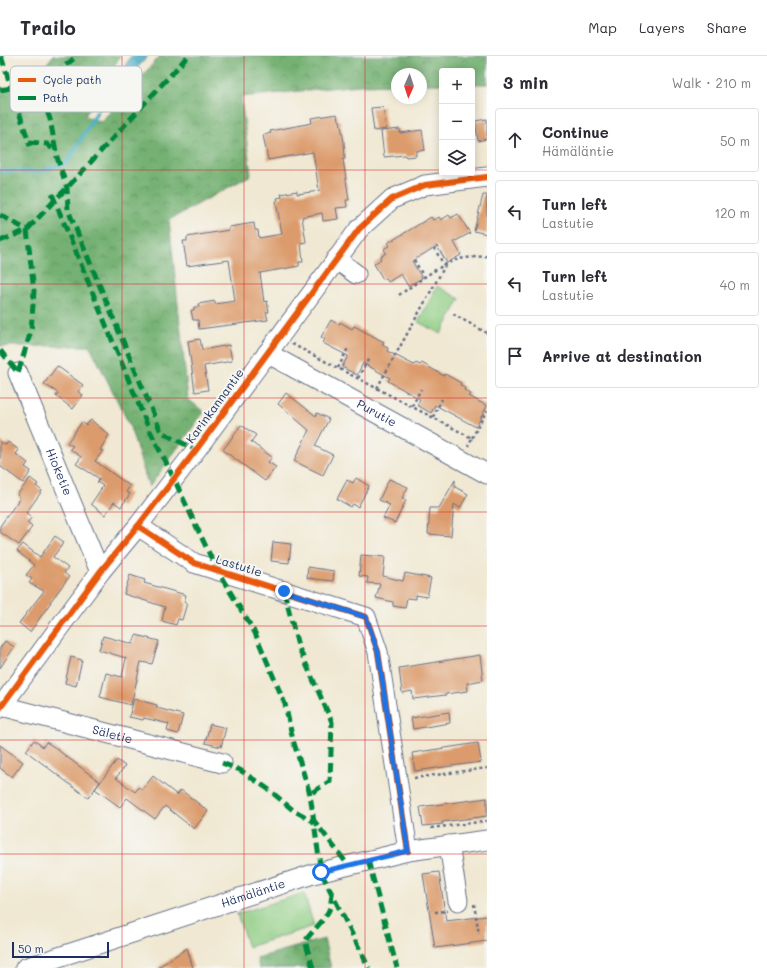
<!DOCTYPE html>
<html lang="en">
<head>
<meta charset="utf-8">
<style>
	:root { --surface:#fff; --page:#f2f2f3; --text:#2b2b33; --muted:#7c7c81; --line:#e1e1e2 }
	body { margin:0; font-family:Mali,sans-serif; background:var(--page); color:var(--text) }
	.controls { position:absolute; right:12px; top:12px; display:grid; overflow:hidden; border-radius:4px; box-shadow:0 2px 10px #0003 }
	.controls button { width:36px; height:36px; display:grid; place-items:center; padding:0; border:0; border-bottom:1px solid var(--line); background:var(--surface); color:var(--text); font:20px sans-serif }
	.compass { position:absolute; left:391px; top:12px; width:36px; height:36px; border-radius:50%; background:var(--surface); box-shadow:0 2px 10px #0003; rotate:183deg }
	.scale { position:absolute; left:12px; bottom:10px; width:97px; box-sizing:border-box; padding-left:4px; border:2px solid #1b2f5e; border-top:0; font-size:11px; line-height:14px; white-space:nowrap; color:#1b2f5e; -webkit-text-stroke:3px #f6f6f2; paint-order:stroke }
	.stop { position:absolute; width:12px; height:12px; margin:-9px; border:3px solid #1a73e8; border-radius:50%; background:#fff }
	.stop.end { background:#1a73e8; border-color:#fff; box-shadow:0 1px 4px #0008 }
	.list { margin:0; padding:0; list-style:none }
	h2 { display:flex; justify-content:space-between; align-items:center; height:52px; margin:0; padding:0 16px; font-size:17px }
	h2 small { font-size:13px; font-weight:400; color:var(--muted) }
	.list li { display:grid; grid-template-columns:26px 1fr auto; gap:12px; align-items:center; box-sizing:border-box; height:64px; margin:0 8px 8px; padding:0 8px; border:1px solid var(--line); border-radius:4px }
	.list b { display:block; font-size:15px; white-space:nowrap }
	.list p { margin:0; font-size:13px; white-space:nowrap; color:var(--muted) }
	.list em { font-size:13px; font-style:normal; color:var(--muted) }
	.icon { flex:none; width:22px; height:22px; fill:none; stroke:currentColor; stroke-width:2; stroke-linecap:round; stroke-linejoin:round }
	.map { position:relative; flex:none; width:487px; height:912px; overflow:hidden }
	header { display:flex; align-items:center; gap:24px; box-sizing:border-box; height:56px; padding:0 20px; background:var(--surface); border-bottom:1px solid var(--line) }
	header strong { font-size:19px }
	nav { display:flex; gap:22px; margin-inline-start:auto; font-size:14px }
	main { display:flex }
	aside { flex:1; background:var(--surface) }
	.map>svg:first-child { display:block }
	.green { fill:#90ce84; stroke:#567e71 }
	.forest { fill:url(#forest-crowns); stroke:#487068 }
	.water { fill:url(#water-waves); stroke:#306f92 }
	.lines { fill:none; stroke-linecap:round; stroke-linejoin:round }
	.stream { stroke:#46afc5; stroke-width:4 }
	.building { fill:#dc9b6c }
	.minor-casing { stroke:#667087; stroke-width:21 }
	.path { stroke:#667087; stroke-width:2.5; stroke-dasharray:3 3; stroke-linecap:butt }
	.minor { stroke:#fff; stroke-width:19 }
	.quiet { stroke:#00873e; stroke-width:5; stroke-dasharray:10 5; stroke-linecap:butt }
	.cycleway-casing { stroke:#f6f6f2; stroke-width:8 }
	.cycleway { stroke:#e8590c; stroke-width:6 }
	.route { stroke:#1a73e8; stroke-width:5 }
	.grid { fill:none; stroke:#d62828; stroke-width:1; stroke-opacity:0.55 }
	.labels { text-anchor:middle; stroke-width:4; stroke-linejoin:round; paint-order:stroke }
	.street-label { font-size:12px; fill:#1b2f5e; stroke:#f6f6f2 }
	.key { fill:#f6f6f2; stroke:#b4bac6; stroke-width:1 }
	.key-label { font-size:11px; fill:#1b2f5e }
</style>
</head>
<body>
<header>
<strong>Trailo</strong>
<nav><a>Map</a><a>Layers</a><a>Share</a></nav>
</header>
<main>
<div class="map">
<svg width="487" height="912" viewBox="0 0 487 912">
	<defs>
		<pattern id="forest-crowns" width="20" height="18" patternUnits="userSpaceOnUse"><rect width="20" height="18" fill="#74b172"/><path d="M2 6a3 3 0 1 1 6 0M12 15a3 3 0 1 1 6 0" fill="none" stroke="#5e9061"/></pattern>
		<pattern id="water-waves" width="16" height="10" patternUnits="userSpaceOnUse"><rect width="16" height="10" fill="#46afc5"/><path d="M0 5q4-4 8 0t8 0" fill="none" stroke="#3a8fa3"/></pattern>
	</defs>
	<rect width="100%" height="100%" fill="#f6f6f2"/>
	<filter id="ink" filterUnits="userSpaceOnUse"><feTurbulence type="fractalNoise" baseFrequency=".025" numOctaves="2"/><feDisplacementMap in="SourceGraphic" scale="8" xChannelSelector="R" yChannelSelector="G"/><feConvolveMatrix kernelMatrix="1 2 1 2 8 2 1 2 1" color-interpolation-filters="sRGB"/></filter>
	<filter id="wash" filterUnits="userSpaceOnUse"><feTurbulence type="fractalNoise" baseFrequency=".012" numOctaves="4" result="noise"/><feDisplacementMap in="SourceGraphic" scale="16" xChannelSelector="R" yChannelSelector="G"/><feGaussianBlur stdDeviation="0.9" result="paint"/><feColorMatrix in="noise" values="0 0 0 0 0 0 0 0 0 0 0 0 0 0 0 0 0 1.4 0 .05"/><feComposite in="paint" operator="in"/></filter>
	<g filter="url(#wash)">
		<rect width="100%" height="100%" fill="#f0e8d2"/>
		<!-- green -->
		<g class="green">
			<polygon points="437,230 460,243 441,278 418,266"/>
			<polygon points="304,837 314,870 248,891 237,858"/>
		</g>
		<!-- forest -->
		<g class="forest">
			<polygon points="53,0 120,0 85,60 101,66 160,0 487,0 487,28 472,28 472,15 442,15 442,28 421,28 421,18 397,18 397,28 359,29 241,41 251,119 169,164 188,343 204,356 149,431 129,368 90,290 0,290 0,31 52,49 44,11"/>
			<polygon points="324,883 331,912 259,912 257,902"/>
		</g>
		<!-- water -->
		<polygon class="water" points="131,0 148,0 95,59"/>
		<g class="lines">
			<!-- stream -->
			<polyline class="stream" points="0,115 39,116 67,107 97,56"/>
		</g>
		<g id="blocks">
			<!-- building -->
			<g class="building">
				<polygon points="383,51 386,73 374,75 371,52"/>
				<polygon points="337,58 338,64 340,64 344,86 345,103 343,103 349,144 346,144 347,151 336,152 338,163 323,165 322,157 302,161 306,186 301,187 303,206 299,206 299,210 260,217 264,246 267,245 269,256 266,256 268,264 199,273 198,264 193,264 191,254 194,254 194,251 199,251 198,248 215,245 215,248 235,245 229,204 187,210 183,185 187,185 187,181 229,174 229,171 254,167 255,174 258,174 259,182 282,178 276,145 278,144 277,142 282,141 281,138 297,135 297,138 319,135 313,96 268,104 263,79 271,77 270,75 312,67 311,62"/>
				<polygon points="487,63 487,83 478,85 475,65"/>
				<polygon points="400,73 400,77 422,74 425,94 416,95 416,100 406,101 405,99 384,101 381,75"/>
				<polygon points="483,139 487,139 487,178 474,175"/>
				<polygon points="458,158 470,177 454,186 461,199 447,207 437,190 412,205 422,222 408,230 401,218 388,226 386,222 383,223 374,208 381,203 380,201 386,197 384,193 390,189 388,187 431,161 433,164 439,161 441,164 449,159 451,162"/>
				<polygon points="331,264 339,269 340,266 352,273 354,270 384,286 382,289 388,292 387,295 414,309 416,307 420,309 422,307 444,320 445,318 461,327 460,329 465,332 464,334 471,338 469,340 487,350 476,371 435,349 431,357 417,349 420,343 388,325 390,322 363,307 357,319 342,311 348,300 323,287 325,283 321,281"/>
				<polygon points="200,283 202,294 229,289 232,305 204,310 208,334 195,336 188,285"/>
				<polygon points="57,310 83,329 78,336 83,339 73,353 56,340 58,337 44,328"/>
				<polygon points="286,337 316,360 317,357 329,363 315,390 333,399 323,419 294,405 309,374 278,348"/>
				<polygon points="91,364 109,379 100,394 103,395 95,405 130,430 126,436 130,438 121,451 114,446 105,459 91,448 103,430 97,426 100,423 76,408 81,401 70,393 73,390 67,387 82,366 86,369"/>
				<polygon points="241,369 256,379 251,386 272,401 268,406 276,411 265,425 223,394"/>
				<polygon points="0,385 6,389 8,386 19,394 16,398 28,407 25,411 31,415 23,427 0,410"/>
				<polygon points="30,422 38,428 36,430 42,435 26,457 32,461 27,467 32,471 19,489 0,476 0,470 20,442 17,439"/>
				<polygon points="356,422 369,430 358,451 353,448 351,451 337,443 347,424 353,427"/>
				<polygon points="389,423 408,431 402,442 406,444 395,467 383,462 390,449 379,444"/>
				<polygon points="455,424 455,431 468,438 460,452 454,448 451,480 428,478 430,452 439,452"/>
				<polygon points="55,480 64,486 53,501 68,512 64,517 69,521 50,546 51,546 30,576 19,567 44,535 29,527 32,523 26,519 34,509 17,495 23,488 40,501"/>
				<polygon points="273,486 291,488 289,507 271,505"/>
				<polygon points="361,499 385,501 383,520 403,525 405,517 431,522 427,541 416,539 416,543 407,542 405,552 393,550 393,546 376,542 380,528 367,527 368,521 359,520"/>
				<polygon points="308,511 334,515 333,525 307,522"/>
				<polygon points="130,519 145,524 144,527 186,539 184,546 187,547 182,564 178,563 176,569 162,565 165,551 124,538"/>
				<polygon points="136,579 159,585 152,608 141,606 131,649 100,641 106,617 122,621 126,602 99,594 103,580 133,588"/>
				<polygon points="5,585 14,591 0,612 0,592"/>
				<polygon points="480,599 483,624 467,627 468,635 446,638 446,639 413,643 412,635 402,637 399,612"/>
				<polygon points="71,601 82,604 76,630 65,627"/>
				<polygon points="134,643 157,649 157,652 183,659 178,678 167,675 169,668 144,662 143,664 129,661"/>
				<polygon points="449,656 450,667 413,673 411,662"/>
				<polygon points="210,668 226,672 221,691 205,687"/>
				<polygon points="34,684 43,691 46,686 54,691 100,726 88,742 26,695"/>
				<polygon points="478,687 481,706 415,715 412,697"/>
				<polygon points="0,689 23,706 12,721 0,712"/>
				<polygon points="117,704 125,710 116,722 135,736 139,731 142,734 153,720 177,739 181,734 208,755 194,773 165,750 155,763 127,742 120,751 95,733"/>
				<polygon points="487,742 487,760 442,766 443,768 423,770 420,751"/>
				<polygon points="439,816 446,865 487,860 487,885 435,892 423,818"/>
				<polygon points="187,892 193,912 157,912"/>
			</g>
		</g>
	</g>
	<g filter="url(#ink)">
		<use href="#blocks" fill-opacity="0" stroke="#667087" stroke-width="1"/>
		<g class="lines">
			<!-- minor casing -->
			<g class="minor-casing">
				<g id="minor">
					<polyline points="336,203 356,218"/>
					<path id="s1" d="M267 297 487 418"/>
					<path id="s2" d="M18 317 100 516"/>
					<polyline points="138,470 194,507 366,561 378,596 408,795"/>
					<path id="s3" d="M2 650 222 707"/>
					<polyline points="0,652 100,516 138,470 196,394 359,173 392,143 425,129 487,121"/>
					<polyline points="449,789 458,845"/>
					<path id="s4" d="M25 912 313 818 408 795 487 784"/>
				</g>
			</g>
			<!-- path -->
			<g class="path">
				<polyline points="434,192 444,209"/>
				<polyline points="414,204 424,221"/>
				<path d="M399 239C418 226 437 210 459 203 468 201 478 201 487 200"/>
				<polyline points="453,258 487,277"/>
				<polyline points="292,288 472,382 468,390"/>
				<polyline points="338,312 348,292"/>
				<polyline points="358,322 369,302"/>
				<polyline points="377,332 446,208"/>
				<polyline points="412,350 421,333"/>
				<polyline points="433,361 442,343"/>
				<polyline points="472,382 487,354"/>
				<polyline points="414,722 487,712"/>
				<polyline points="431,772 487,765"/>
				<polyline points="474,848 479,878"/>
				<polyline points="435,856 448,855"/>
			</g>
			<!-- minor -->
			<use href="#minor" class="minor"/>
			<!-- quiet -->
			<g class="quiet">
				<polyline points="1,0 30,90"/>
				<polyline points="39,22 41,39"/>
				<polyline points="11,32 56,17 77,0"/>
				<polyline points="0,34 11,32 41,39 50,63 57,101 67,132 68,154 161,376 196,394"/>
				<polyline points="29,86 47,88 56,96"/>
				<polyline points="52,138 148,371 174,423 217,514 255,577 285,648 293,684 310,738 321,816 369,912"/>
				<polyline points="0,159 27,174 34,235 31,275 18,317 0,294"/>
				<polyline points="0,185 27,174 54,145 67,132 188,0"/>
				<polyline points="284,535 298,590 332,666 330,725 310,738"/>
				<polyline points="222,707 240,714 268,733 293,754 315,766 348,809"/>
				<polyline points="368,804 397,912"/>
				<path d="M313 912 305 885C313 874 325 864 330 852 331 848 331 843 332 839"/>
			</g>
			<!-- cycleway casing -->
			<g class="cycleway-casing">
				<g id="cycleway">
					<polyline points="138,470 194,507 366,561 378,596 408,795"/>
					<polyline points="0,652 100,516 138,470 196,394 359,173 392,143 425,129 487,121"/>
				</g>
			</g>
			<!-- cycleway -->
			<use href="#cycleway" class="cycleway"/>
		</g>
	</g>
	<g class="lines" filter="url(#ink)">
		<!-- route -->
		<polyline class="route" points="284,535 366,561 378,596 408,795 321,816"/>
	</g>
	<!-- grid -->
	<path class="grid" d="M122 0V912M244 0V912M365 0V912M0 114H442M472 114H487M0 228H487M0 342H487M0 456H487M0 570H487M0 684H487M0 798H487"/>
	<g class="labels">
		<!-- street labels -->
		<g class="street-label">
			<text transform="translate(215 350) rotate(-54)" y="4">Karinkannantie</text>
			<text dy="4" stroke="none"><textPath href="#s1" startOffset="125">Purutie</textPath></text>
			<text dy="4" stroke="none"><textPath href="#s2" startOffset="107">Hioketie</textPath></text>
			<text transform="translate(239 510) rotate(17)" y="4">Lastutie</text>
			<text dy="4" stroke="none"><textPath href="#s3" startOffset="114">Säletie</textPath></text>
			<text dy="4" stroke="none"><textPath href="#s4" startOffset="240">Hämäläntie</textPath></text>
		</g>
	</g>
	<!-- legend -->
	<rect x="10" y="10" width="132" height="46" rx="6" class="key"/>
	<rect x="18" y="22" width="18" height="4" fill="#e8590c"/>
	<rect x="18" y="40" width="18" height="4" fill="#00873e"/>
	<g class="key-label">
		<text x="43" y="28">Cycle path</text>
		<text x="43" y="46">Path</text>
	</g>
</svg>
<div class="controls">
<button>+</button>
<button>−</button>
<button><svg class="icon" aria-label="layers" viewBox="0 0 24 24"><path d="M12 4l9 5-9 5-9-5zM3 14l9 5 9-5"/></svg></button>
</div>
<svg class="compass" viewBox="-18 -18 36 36"><path d="M0-13l5 13h-10z" fill="#e53935"/><path d="M0 13l5-13h-10z" fill="#7c7c81"/></svg>
<div class="scale">50 m</div>
<div class="stop" style="left:321px;top:816px"></div>
<div class="stop end" style="left:284px;top:535px"></div>
</div>
<aside>
<h2>3 min<small>Walk · 210 m</small></h2>
<ul class="list">
<li><svg class="icon" aria-label="ahead" viewBox="0 0 24 24"><path d="M12 20V5M6 11l6-6 6 6"/></svg><div><b>Continue</b><p>Hämäläntie</p></div><em>50 m</em></li>
<li><svg class="icon" aria-label="left" viewBox="0 0 24 24"><path d="M17 20v-9H6M10 6l-5 5 5 5"/></svg><div><b>Turn left</b><p>Lastutie</p></div><em>120 m</em></li>
<li><svg class="icon" aria-label="left" viewBox="0 0 24 24"><path d="M17 20v-9H6M10 6l-5 5 5 5"/></svg><div><b>Turn left</b><p>Lastutie</p></div><em>40 m</em></li>
<li><svg class="icon" aria-label="arrive" viewBox="0 0 24 24"><path d="M6 21V4h12l-3 4 3 4H6"/></svg><div><b>Arrive at destination</b></div></li>
</ul>
</aside>
</main>
</body>
</html>
